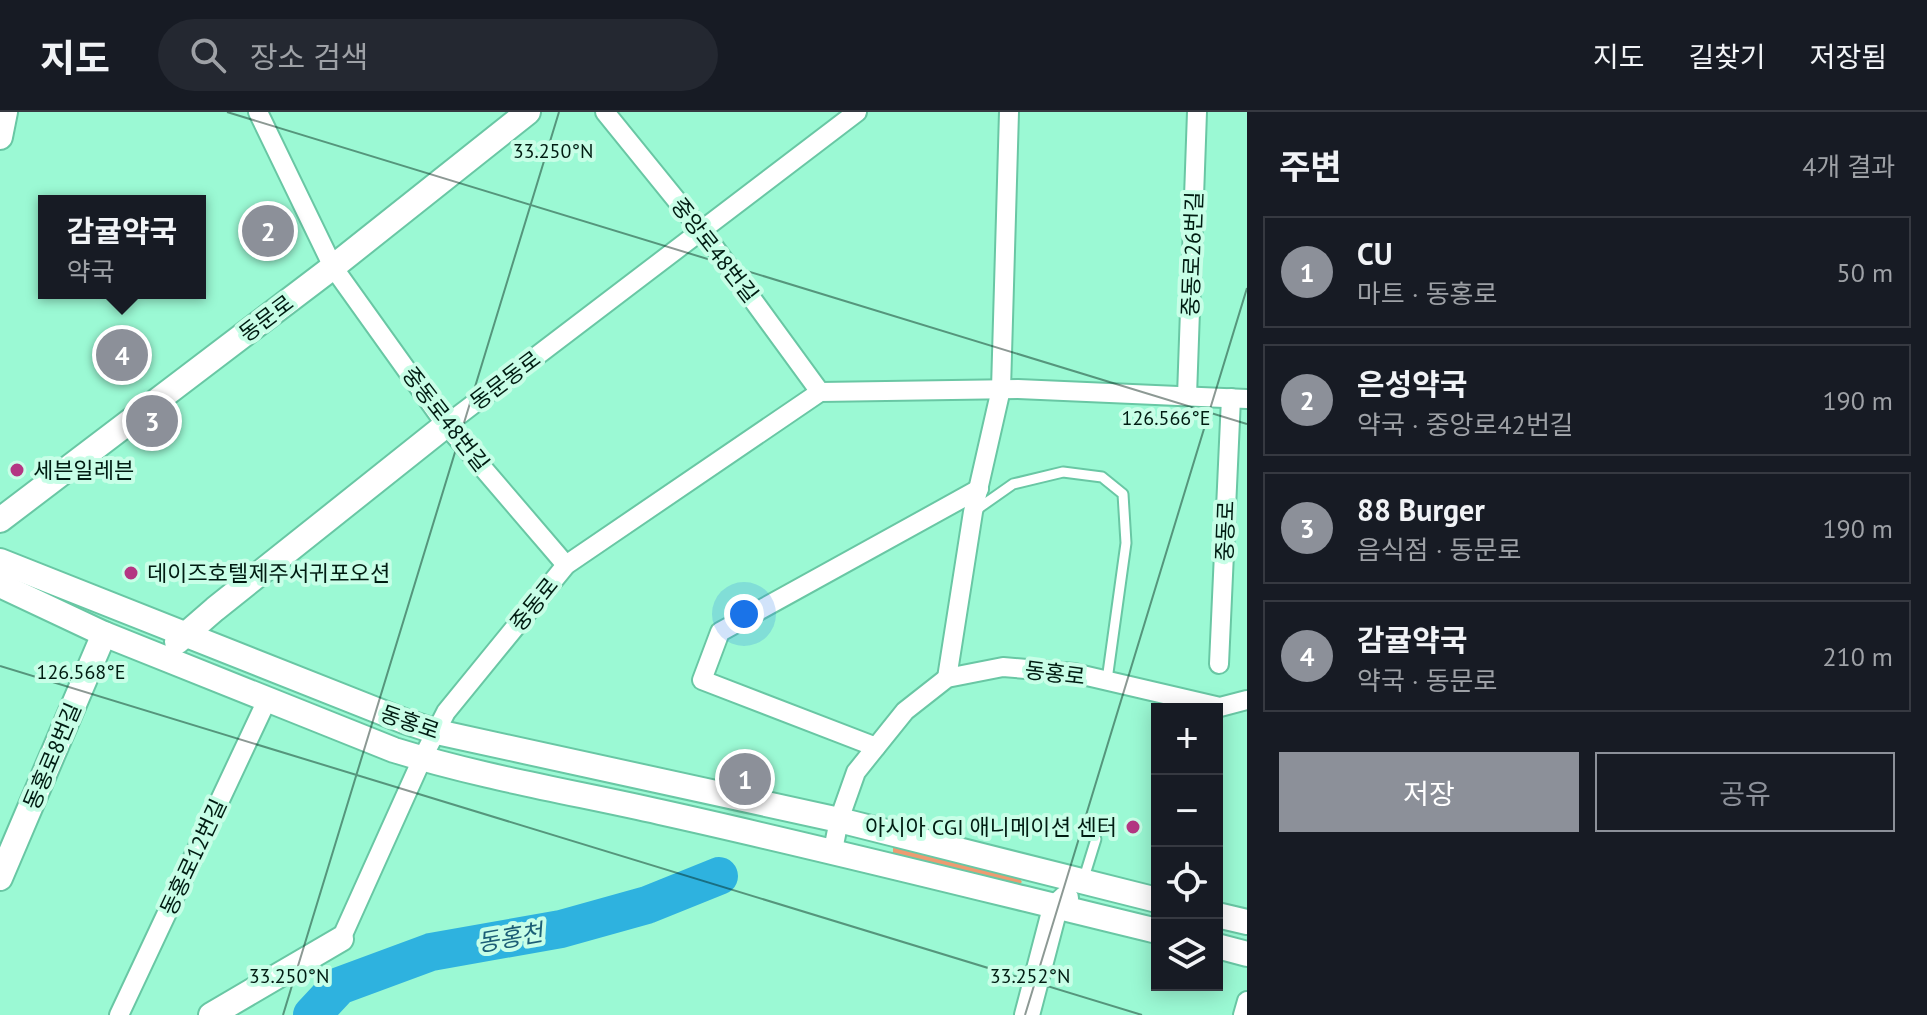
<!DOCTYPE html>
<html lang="ko">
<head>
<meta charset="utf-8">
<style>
	:root { --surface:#171b24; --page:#242831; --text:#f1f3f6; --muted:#9ea1a6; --line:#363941; --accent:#8c9099 }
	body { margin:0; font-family:"PT Sans","Noto Sans KR",sans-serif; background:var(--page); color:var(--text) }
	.controls { position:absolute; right:24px; bottom:24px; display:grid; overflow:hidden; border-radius:0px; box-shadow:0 4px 20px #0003 }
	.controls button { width:72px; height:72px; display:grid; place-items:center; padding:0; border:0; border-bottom:2px solid var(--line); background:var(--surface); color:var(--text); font:40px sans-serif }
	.you { position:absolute; left:744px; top:502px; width:28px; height:28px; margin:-20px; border:6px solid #fff; border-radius:50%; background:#1a73e8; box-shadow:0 0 0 12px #1a73e833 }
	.badge { display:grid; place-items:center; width:52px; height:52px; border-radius:50%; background:var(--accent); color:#fff; font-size:26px; font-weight:700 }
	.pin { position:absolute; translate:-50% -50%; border:4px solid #fff; box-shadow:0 2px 8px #0006 }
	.popup { position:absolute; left:38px; top:83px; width:168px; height:104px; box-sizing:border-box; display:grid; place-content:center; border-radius:0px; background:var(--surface); filter:drop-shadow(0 2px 6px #0005); font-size:26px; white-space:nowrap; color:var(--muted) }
	.popup b { font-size:30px; color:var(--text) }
	.popup::after { content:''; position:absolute; left:50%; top:100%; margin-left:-16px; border:16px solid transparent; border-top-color:var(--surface) }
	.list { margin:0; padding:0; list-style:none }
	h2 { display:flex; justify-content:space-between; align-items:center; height:104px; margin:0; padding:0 32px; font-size:34px }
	h2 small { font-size:26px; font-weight:400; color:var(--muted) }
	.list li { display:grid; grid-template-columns:52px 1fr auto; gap:24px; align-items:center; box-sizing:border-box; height:112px; margin:0 16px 16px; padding:0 16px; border:2px solid var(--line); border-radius:0px }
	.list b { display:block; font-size:30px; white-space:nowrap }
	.list p { margin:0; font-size:26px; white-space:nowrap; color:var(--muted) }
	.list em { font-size:26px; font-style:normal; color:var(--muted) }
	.actions { display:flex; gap:16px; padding:24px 32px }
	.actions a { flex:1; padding:18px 0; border:2px solid var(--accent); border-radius:0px; text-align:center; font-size:28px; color:var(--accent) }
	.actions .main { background:var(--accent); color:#fff }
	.icon { flex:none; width:44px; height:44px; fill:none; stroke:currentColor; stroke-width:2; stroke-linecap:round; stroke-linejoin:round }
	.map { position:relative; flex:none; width:1247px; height:903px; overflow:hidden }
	header { display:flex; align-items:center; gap:48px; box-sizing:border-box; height:112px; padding:0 40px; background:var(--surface); border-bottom:2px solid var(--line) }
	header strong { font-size:38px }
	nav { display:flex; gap:44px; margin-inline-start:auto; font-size:28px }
	.search { width:560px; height:72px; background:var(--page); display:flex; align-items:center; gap:20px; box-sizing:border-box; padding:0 28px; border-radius:44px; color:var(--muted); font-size:30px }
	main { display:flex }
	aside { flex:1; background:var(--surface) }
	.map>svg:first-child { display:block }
	.green { fill:#ee9b71 }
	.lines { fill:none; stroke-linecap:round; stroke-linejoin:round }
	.river { stroke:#2eb2df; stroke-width:38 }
	.lane-casing { stroke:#69c7a4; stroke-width:13 }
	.street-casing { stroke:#69c7a4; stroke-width:22 }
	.secondary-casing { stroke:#69c7a4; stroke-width:28 }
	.lane { stroke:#fff; stroke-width:9 }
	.street { stroke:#fff; stroke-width:18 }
	.secondary { stroke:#fff; stroke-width:24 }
	.ticks { fill:none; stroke:#001c12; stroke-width:2; stroke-opacity:0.45 }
	.poi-dot { fill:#b43683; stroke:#c8fee7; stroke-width:3 }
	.labels { text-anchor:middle; stroke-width:8; stroke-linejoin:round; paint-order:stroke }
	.street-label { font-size:22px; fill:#001c12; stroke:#c8fee7 }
	.poi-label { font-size:22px; fill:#001c12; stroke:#c8fee7; text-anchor:start }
	.water-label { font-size:24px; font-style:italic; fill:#1c5e76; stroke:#c8fee7 }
	.ticks-label { font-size:20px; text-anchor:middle; fill:#001c12; stroke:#c8fee7; stroke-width:8; stroke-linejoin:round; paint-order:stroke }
</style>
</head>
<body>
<header>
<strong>지도</strong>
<div class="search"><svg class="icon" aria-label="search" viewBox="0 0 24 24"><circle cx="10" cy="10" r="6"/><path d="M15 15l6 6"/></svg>장소 검색</div>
<nav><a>지도</a><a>길찾기</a><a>저장됨</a></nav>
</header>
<main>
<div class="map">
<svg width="1247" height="903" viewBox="0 0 1247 903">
	<rect width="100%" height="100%" fill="#9bf9d4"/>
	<!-- green -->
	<polygon class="green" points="893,735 1018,764 1022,770 1017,774 893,743"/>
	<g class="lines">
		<!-- river -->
		<polyline class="river" points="312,903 339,874 431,840 561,817 647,793 719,764"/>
		<!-- lane casing -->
		<g class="lane-casing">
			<g id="lane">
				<polyline points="976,398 1013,372 1063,360 1102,365 1123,382 1126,431 1107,568"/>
				<polyline points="1083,769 1096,727"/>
			</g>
		</g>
		<!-- street casing -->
		<g class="street-casing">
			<g id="street">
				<polyline points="258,0 333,155 446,313 566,453"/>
				<polyline points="605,0 712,132 820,280"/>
				<polyline points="1187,284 1197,0"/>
				<polyline points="446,313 857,0"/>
				<polyline points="1219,552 1231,286"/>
				<polyline points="947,566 973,400 1001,277 1009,0"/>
				<polyline points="876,635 702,568 720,520 979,377"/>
				<polyline points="833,738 839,708 856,660 905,599 947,566 1003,555 1074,561 1220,595 1247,588"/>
				<polyline points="341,827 422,647 446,600 566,453 820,280 1018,277 1247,287"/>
				<polyline points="119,903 267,588"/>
				<polyline points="1243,903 1247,889"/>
			</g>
		</g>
		<!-- secondary casing -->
		<g class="secondary-casing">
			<g id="secondary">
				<polyline points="0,25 5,0"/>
				<polyline points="0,408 333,155 528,0"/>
				<polyline points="0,449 404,609 437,620 839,708 1157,788"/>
				<path d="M0 473 104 522 394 638C481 665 571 680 660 700 827 737 992 779 1157 819"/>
				<polyline points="177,530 215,497 446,313"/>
				<polyline points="0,766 104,522"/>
				<polyline points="1217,803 1247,810"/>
				<polyline points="1217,834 1247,842"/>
				<polyline points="211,903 341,827"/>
				<polyline points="1027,903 1055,796 1066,786"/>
			</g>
		</g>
		<!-- lane -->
		<use href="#lane" class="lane"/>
		<!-- street -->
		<use href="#street" class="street"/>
		<!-- secondary -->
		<use href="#secondary" class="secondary"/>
	</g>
	<!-- ticks -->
	<path class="ticks" d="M227 0 1247 312M0 554 1142 903M283 903 559 0M1025 903 1247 176"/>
	<!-- markers -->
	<g class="poi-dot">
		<circle cx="17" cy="358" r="8"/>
		<circle cx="131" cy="461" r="8"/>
		<circle cx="1133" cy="715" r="8"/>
	</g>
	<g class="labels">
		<!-- street labels -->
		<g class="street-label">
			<text transform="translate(715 138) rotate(52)" y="8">중앙로48번길</text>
			<text transform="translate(1192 142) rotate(-88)" y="8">중동로26번길</text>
			<text transform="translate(266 206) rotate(-37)" y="8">동문로</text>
			<text transform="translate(505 268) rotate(-37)" y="8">동문동로</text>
			<text transform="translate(446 307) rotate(52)" y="8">중동로48번길</text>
			<text transform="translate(1225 419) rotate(-88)" y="8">중동로</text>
			<text transform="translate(534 492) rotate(-51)" y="8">중동로</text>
			<text transform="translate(1055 561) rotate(7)" y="8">동홍로</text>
			<text transform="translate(410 610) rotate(19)" y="8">동홍로</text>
			<text transform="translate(52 644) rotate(-67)" y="8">동홍로8번길</text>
			<text transform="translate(193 745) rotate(-65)" y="8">동홍로12번길</text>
		</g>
		<!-- poi labels -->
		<g class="poi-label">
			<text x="33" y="366">세븐일레븐</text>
			<text x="147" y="469">데이즈호텔제주서귀포오션</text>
			<text x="1117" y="723" text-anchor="end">아시아 CGI 애니메이션 센터</text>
		</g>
		<!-- water labels -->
		<g class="water-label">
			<text transform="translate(510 826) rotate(-10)" y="8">동홍천</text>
		</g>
	</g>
	<g class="ticks-label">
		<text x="553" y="46">33.250°N</text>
		<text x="1166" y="313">126.566°E</text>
		<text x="81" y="567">126.568°E</text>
		<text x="289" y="871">33.250°N</text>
		<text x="1030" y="871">33.252°N</text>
	</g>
</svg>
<div class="controls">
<button>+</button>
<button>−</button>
<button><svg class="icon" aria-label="locate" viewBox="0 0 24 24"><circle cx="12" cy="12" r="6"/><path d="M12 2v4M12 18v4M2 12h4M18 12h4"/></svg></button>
<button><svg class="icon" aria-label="layers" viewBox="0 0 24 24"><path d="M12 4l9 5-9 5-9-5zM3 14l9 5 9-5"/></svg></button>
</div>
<div class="you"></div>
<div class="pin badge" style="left:745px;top:667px">1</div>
<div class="pin badge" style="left:268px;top:119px">2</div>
<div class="pin badge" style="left:152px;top:309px">3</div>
<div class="pin badge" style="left:122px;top:243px">4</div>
<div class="popup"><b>감귤약국</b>약국</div>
</div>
<aside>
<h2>주변<small>4개 결과</small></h2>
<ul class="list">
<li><span class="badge">1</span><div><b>CU</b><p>마트 · 동홍로</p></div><em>50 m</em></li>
<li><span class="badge">2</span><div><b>은성약국</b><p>약국 · 중앙로42번길</p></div><em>190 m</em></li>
<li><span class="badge">3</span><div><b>88 Burger</b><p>음식점 · 동문로</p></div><em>190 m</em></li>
<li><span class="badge">4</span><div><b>감귤약국</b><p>약국 · 동문로</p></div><em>210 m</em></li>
</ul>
<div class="actions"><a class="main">저장</a><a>공유</a></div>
</aside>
</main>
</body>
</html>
